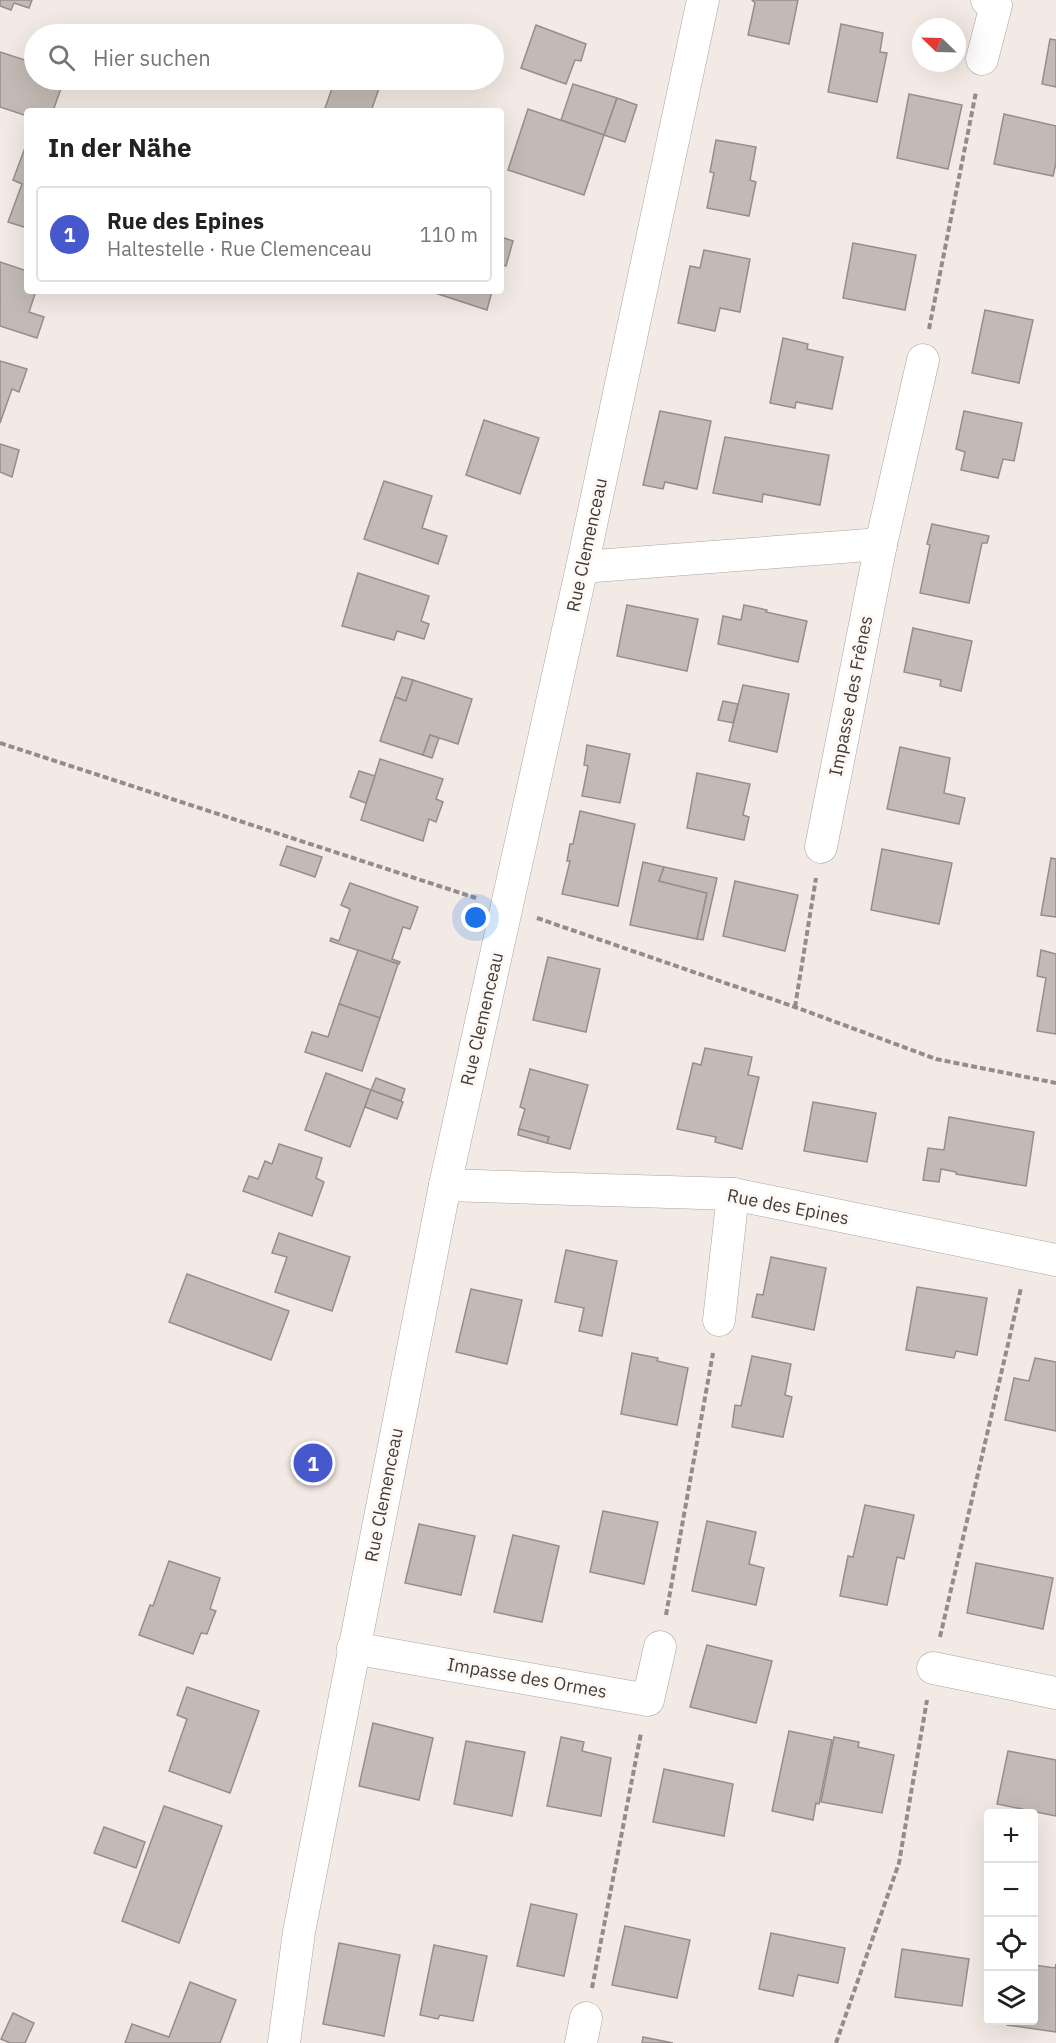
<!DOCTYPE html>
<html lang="de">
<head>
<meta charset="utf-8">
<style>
	:root { --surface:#fff; --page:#f2f2f2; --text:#222; --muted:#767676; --line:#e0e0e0; --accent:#4758cd }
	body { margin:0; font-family:"IBM Plex Sans",sans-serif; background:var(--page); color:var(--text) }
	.controls { position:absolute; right:18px; bottom:18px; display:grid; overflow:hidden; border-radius:6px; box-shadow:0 6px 24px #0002 }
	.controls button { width:54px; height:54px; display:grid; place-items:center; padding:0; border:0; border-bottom:2px solid var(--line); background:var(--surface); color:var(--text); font:30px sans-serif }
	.compass { position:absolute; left:912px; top:18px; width:54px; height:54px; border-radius:50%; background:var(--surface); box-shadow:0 6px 24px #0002; rotate:293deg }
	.you { position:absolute; left:476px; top:918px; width:21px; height:21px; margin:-15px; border:4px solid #fff; border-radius:50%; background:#1a73e8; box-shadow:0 0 0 9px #1a73e833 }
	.badge { display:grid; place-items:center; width:39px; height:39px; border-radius:50%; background:var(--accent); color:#fff; font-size:20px; font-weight:700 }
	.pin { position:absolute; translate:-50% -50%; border:3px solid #fff; box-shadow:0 2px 6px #0006 }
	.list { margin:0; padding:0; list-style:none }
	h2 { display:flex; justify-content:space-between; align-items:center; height:78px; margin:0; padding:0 24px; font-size:26px }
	h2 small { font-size:20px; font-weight:400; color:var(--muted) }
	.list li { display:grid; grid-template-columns:39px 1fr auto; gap:18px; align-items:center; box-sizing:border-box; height:96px; margin:0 12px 12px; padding:0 12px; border:2px solid var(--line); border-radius:6px }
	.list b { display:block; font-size:22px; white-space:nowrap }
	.list p { margin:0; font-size:20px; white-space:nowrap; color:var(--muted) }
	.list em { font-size:20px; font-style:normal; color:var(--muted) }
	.icon { flex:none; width:33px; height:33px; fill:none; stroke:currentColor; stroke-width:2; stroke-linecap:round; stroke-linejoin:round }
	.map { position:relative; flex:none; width:1056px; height:2043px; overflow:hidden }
	.search { position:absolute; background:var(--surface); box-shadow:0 6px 24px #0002; left:24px; top:24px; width:480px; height:66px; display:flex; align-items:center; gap:15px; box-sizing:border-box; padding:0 21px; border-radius:33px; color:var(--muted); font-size:22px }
	.panel { position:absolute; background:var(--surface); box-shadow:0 6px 24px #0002; left:24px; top:108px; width:480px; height:186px; border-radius:6px }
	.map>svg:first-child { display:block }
	.building { fill:#c3bab5; stroke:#978e89; stroke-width:1.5 }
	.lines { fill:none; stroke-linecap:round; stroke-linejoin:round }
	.street-casing { stroke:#ada49f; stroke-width:33 }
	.path { stroke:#938d89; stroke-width:4; stroke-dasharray:6 3; stroke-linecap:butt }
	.street { stroke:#fff; stroke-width:32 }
	.labels { text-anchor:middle; stroke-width:6; stroke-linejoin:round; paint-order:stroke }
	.street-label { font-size:18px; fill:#403c3a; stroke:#fef8f5 }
</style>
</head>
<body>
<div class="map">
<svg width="1056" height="2043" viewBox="0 0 1056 2043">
	<rect width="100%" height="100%" fill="#f4eae5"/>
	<!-- building -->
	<g class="building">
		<polygon points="0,0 32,0 29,8 14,3 11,10 0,6"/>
		<polygon points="752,0 798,0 789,44 748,35 755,3"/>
		<polygon points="841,24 883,33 880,52 887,53 877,102 828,92"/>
		<polygon points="536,25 586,44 581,61 575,60 566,84 521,68"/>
		<polygon points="1050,39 1056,40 1056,87 1042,84"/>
		<polygon points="0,52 34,63 34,80 64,80 53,111 27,111 27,116 0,107"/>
		<polygon points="335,80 382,80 371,111 324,111"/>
		<polygon points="573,84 617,98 604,135 561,120"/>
		<polygon points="909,94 962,105 948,169 897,158"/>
		<polygon points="617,98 637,105 625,142 604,135"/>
		<polygon points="528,109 604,135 584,195 508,170"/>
		<polygon points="1004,114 1056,126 1056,163 1053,176 994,164"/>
		<polygon points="716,140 756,147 750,180 756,182 749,216 707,208 714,173 710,172"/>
		<polygon points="26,145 27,146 27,228 8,222 22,184 13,180"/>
		<polygon points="501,237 513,241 506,266 501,265"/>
		<polygon points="853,243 916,255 905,310 843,298"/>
		<polygon points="704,250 750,259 740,312 720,308 715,331 678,323 690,266 700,268"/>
		<polygon points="0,262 27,271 27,291 36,291 29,312 44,317 37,338 0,326"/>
		<polygon points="429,291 492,291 487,310"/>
		<polygon points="985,310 1033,320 1019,383 972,373"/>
		<polygon points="783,338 808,344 807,349 843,357 832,409 796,402 795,408 770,403"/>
		<polygon points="0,361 27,369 19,392 12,389 0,423"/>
		<polygon points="660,411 711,421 697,489 665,482 663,489 643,485"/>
		<polygon points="964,411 1022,423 1014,461 1003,459 998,478 961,470 965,452 956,449"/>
		<polygon points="484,420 539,438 520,494 466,475"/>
		<polygon points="725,437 829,455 820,505 763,494 762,502 713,493"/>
		<polygon points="0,444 19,450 12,477 0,472"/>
		<polygon points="384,481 432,496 422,528 447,536 438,564 364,539"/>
		<polygon points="932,524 989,536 987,543 982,543 969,603 920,593 930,545 927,544"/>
		<polygon points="358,573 429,596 421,621 429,624 424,639 397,631 394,640 342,626"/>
		<polygon points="627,605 698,619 687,671 617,656"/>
		<polygon points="744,605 767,610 766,612 807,621 798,662 718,644 723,616 741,620"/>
		<polygon points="913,628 972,641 961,691 940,686 941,680 904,672"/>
		<polygon points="402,677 413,680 406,701 395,697"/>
		<polygon points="413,680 472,699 458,744 430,735 423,755 380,741 395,697 406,701"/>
		<polygon points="743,685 789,694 777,752 729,741"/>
		<polygon points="723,701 738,704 733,723 718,720"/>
		<polygon points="430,735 439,738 432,758 423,755"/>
		<polygon points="587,745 630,754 620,803 582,796 588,766 584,765"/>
		<polygon points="900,747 950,758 944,793 965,798 959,824 887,809"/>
		<polygon points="380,759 443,779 436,799 443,802 436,822 429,819 423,841 361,820"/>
		<polygon points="359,771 375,776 366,803 350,797"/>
		<polygon points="697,773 750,784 743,815 749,817 744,840 687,828"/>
		<polygon points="580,811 635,824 618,906 562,894 570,861 567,861 570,844 573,844"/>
		<polygon points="287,846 322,857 315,877 280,865"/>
		<polygon points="882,849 952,863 939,924 871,910"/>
		<polygon points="1051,858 1056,859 1056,917 1041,915"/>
		<polygon points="643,862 664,867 659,881 707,893 697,939 630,925"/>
		<polygon points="664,867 717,878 703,940 697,939 707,893 659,881"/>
		<polygon points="735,881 798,895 785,951 723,936"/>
		<polygon points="350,883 418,907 410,929 403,927 392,959 400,962 399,964 330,941 331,938 339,941 350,909 341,905"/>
		<polygon points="358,950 398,964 380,1018 339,1004"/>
		<polygon points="1041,950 1056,954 1056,1034 1037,1031 1046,978 1037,976"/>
		<polygon points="548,957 600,969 586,1032 533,1020"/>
		<polygon points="339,1004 380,1018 362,1071 305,1052 312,1032 328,1037"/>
		<polygon points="705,1048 752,1057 748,1075 759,1077 742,1149 715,1142 716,1137 677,1129 693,1063 701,1065"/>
		<polygon points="530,1069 588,1085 570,1149 547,1143 549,1137 519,1129 525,1109 520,1107"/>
		<polygon points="326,1073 371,1090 350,1147 305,1130"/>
		<polygon points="376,1078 405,1089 401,1101 371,1090"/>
		<polygon points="371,1090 403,1102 397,1119 365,1107"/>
		<polygon points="813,1102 876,1113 867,1162 804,1151"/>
		<polygon points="949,1117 1034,1132 1026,1186 956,1174 956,1172 941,1169 939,1182 923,1180 928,1148 944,1150"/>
		<polygon points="519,1129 549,1137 547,1143 518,1135"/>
		<polygon points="279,1144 322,1158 316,1178 324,1182 312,1216 243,1191 249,1176 258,1179 265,1161 272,1164"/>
		<polygon points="279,1233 350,1257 332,1311 275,1292 287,1257 272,1253"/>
		<polygon points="566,1250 617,1261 602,1336 579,1331 584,1308 555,1302"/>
		<polygon points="771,1257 826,1268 814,1330 752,1317 757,1294 763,1295"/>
		<polygon points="187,1274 289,1311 271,1360 169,1322"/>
		<polygon points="917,1287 987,1298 977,1355 956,1351 954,1358 906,1350"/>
		<polygon points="471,1289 522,1300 507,1364 456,1352"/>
		<polygon points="632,1353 658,1358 657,1361 688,1368 677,1425 621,1414"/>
		<polygon points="752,1356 791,1364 785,1395 792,1397 783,1437 732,1427 735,1405 741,1406"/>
		<polygon points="1035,1358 1056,1362 1056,1431 1005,1420 1014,1378 1029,1381"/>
		<polygon points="865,1505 914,1515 904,1559 897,1557 887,1605 840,1596 848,1556 853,1557"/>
		<polygon points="603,1511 658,1522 644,1584 590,1572"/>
		<polygon points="707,1521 756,1532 749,1564 764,1568 756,1605 692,1591"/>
		<polygon points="419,1524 475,1536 461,1595 405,1583"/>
		<polygon points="513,1535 559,1546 542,1622 494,1612"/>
		<polygon points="169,1561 220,1578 210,1609 216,1611 213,1618 207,1634 201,1633 193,1654 139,1635 150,1605 153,1606"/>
		<polygon points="976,1563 1053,1578 1043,1629 967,1613"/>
		<polygon points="707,1645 772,1661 756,1723 690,1707"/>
		<polygon points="187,1687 259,1711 230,1793 169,1771 187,1719 177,1715"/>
		<polygon points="373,1723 433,1738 419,1800 359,1786"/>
		<polygon points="789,1731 832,1740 819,1804 816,1803 813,1820 772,1811"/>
		<polygon points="561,1737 584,1742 582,1751 611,1758 601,1816 547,1806"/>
		<polygon points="834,1737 859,1742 858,1747 894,1755 882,1813 821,1802"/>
		<polygon points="466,1741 525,1752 512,1816 454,1804"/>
		<polygon points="1008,1751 1056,1760 1056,1816 997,1804"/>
		<polygon points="664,1769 733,1784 724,1836 653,1822"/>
		<polygon points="164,1806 222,1826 179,1943 122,1921"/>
		<polygon points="104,1827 145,1842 136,1868 94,1853"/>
		<polygon points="531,1904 577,1914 564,1976 517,1966"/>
		<polygon points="625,1926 690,1940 677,1998 612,1985"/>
		<polygon points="771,1933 845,1948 838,1983 798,1975 793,1996 759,1989"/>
		<polygon points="339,1943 400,1955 384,2036 323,2024"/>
		<polygon points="434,1945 487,1956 473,2021 440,2015 438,2019 420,2015"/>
		<polygon points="902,1949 969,1959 962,2006 895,1997"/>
		<polygon points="1056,1964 1056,2032 1007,2025 1007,2020 1034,2020 1034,1965 1055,1968"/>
		<polygon points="190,1982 236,2000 220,2043 125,2043 132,2024 169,2037"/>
		<polygon points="13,2013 34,2023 25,2043 10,2043 1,2039"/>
		<polygon points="643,2037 673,2043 642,2043"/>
	</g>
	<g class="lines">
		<!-- street casing -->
		<g class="street-casing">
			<g id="street">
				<polyline points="982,59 996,5 987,0"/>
				<polyline points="582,567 881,544"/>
				<polyline points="821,847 881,544 923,360"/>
				<polyline points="445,1185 733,1194 1056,1260"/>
				<polyline points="719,1320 733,1194"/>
				<polyline points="353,1648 648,1700 660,1647"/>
				<polyline points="933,1668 1056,1693"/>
				<polyline points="284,2043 299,1932 445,1185 582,567 703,0"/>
				<polyline points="581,2043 586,2018"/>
			</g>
		</g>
		<!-- path -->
		<g class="path">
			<polyline points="929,329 976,92"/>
			<polyline points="0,743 476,898"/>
			<polyline points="537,918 795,1007 936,1059 1056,1083"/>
			<polyline points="795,1007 816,878"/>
			<polyline points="666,1615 713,1353"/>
			<polyline points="940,1637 1021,1288"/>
			<polyline points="592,1988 641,1733"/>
			<polyline points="836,2043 899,1863 927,1700"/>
		</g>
		<!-- street -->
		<use href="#street" class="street"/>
	</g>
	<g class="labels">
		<!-- street labels -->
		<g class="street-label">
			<text transform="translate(587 545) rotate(-78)" y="6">Rue Clemenceau</text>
			<text transform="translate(851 696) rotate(-79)" y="6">Impasse des Frênes</text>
			<text transform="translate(482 1019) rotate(-77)" y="6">Rue Clemenceau</text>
			<text transform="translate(788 1207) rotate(11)" y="6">Rue des Epines</text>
			<text transform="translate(384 1495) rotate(-79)" y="6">Rue Clemenceau</text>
			<text transform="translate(527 1678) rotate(10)" y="6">Impasse des Ormes</text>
		</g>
	</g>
</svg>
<div class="controls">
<button>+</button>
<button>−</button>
<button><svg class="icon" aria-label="locate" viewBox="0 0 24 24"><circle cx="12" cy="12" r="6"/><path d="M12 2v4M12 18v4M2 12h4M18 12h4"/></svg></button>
<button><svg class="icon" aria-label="layers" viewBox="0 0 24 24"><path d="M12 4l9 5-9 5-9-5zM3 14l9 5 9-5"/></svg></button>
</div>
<svg class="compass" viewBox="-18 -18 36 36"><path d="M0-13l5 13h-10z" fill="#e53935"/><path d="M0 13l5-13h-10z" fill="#767676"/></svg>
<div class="you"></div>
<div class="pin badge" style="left:313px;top:1463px">1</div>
<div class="search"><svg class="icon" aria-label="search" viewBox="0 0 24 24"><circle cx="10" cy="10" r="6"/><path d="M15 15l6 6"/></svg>Hier suchen</div>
<section class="panel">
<h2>In der Nähe<small></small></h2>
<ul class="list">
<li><span class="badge">1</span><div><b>Rue des Epines</b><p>Haltestelle · Rue Clemenceau</p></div><em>110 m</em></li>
</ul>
</section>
</div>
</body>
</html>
